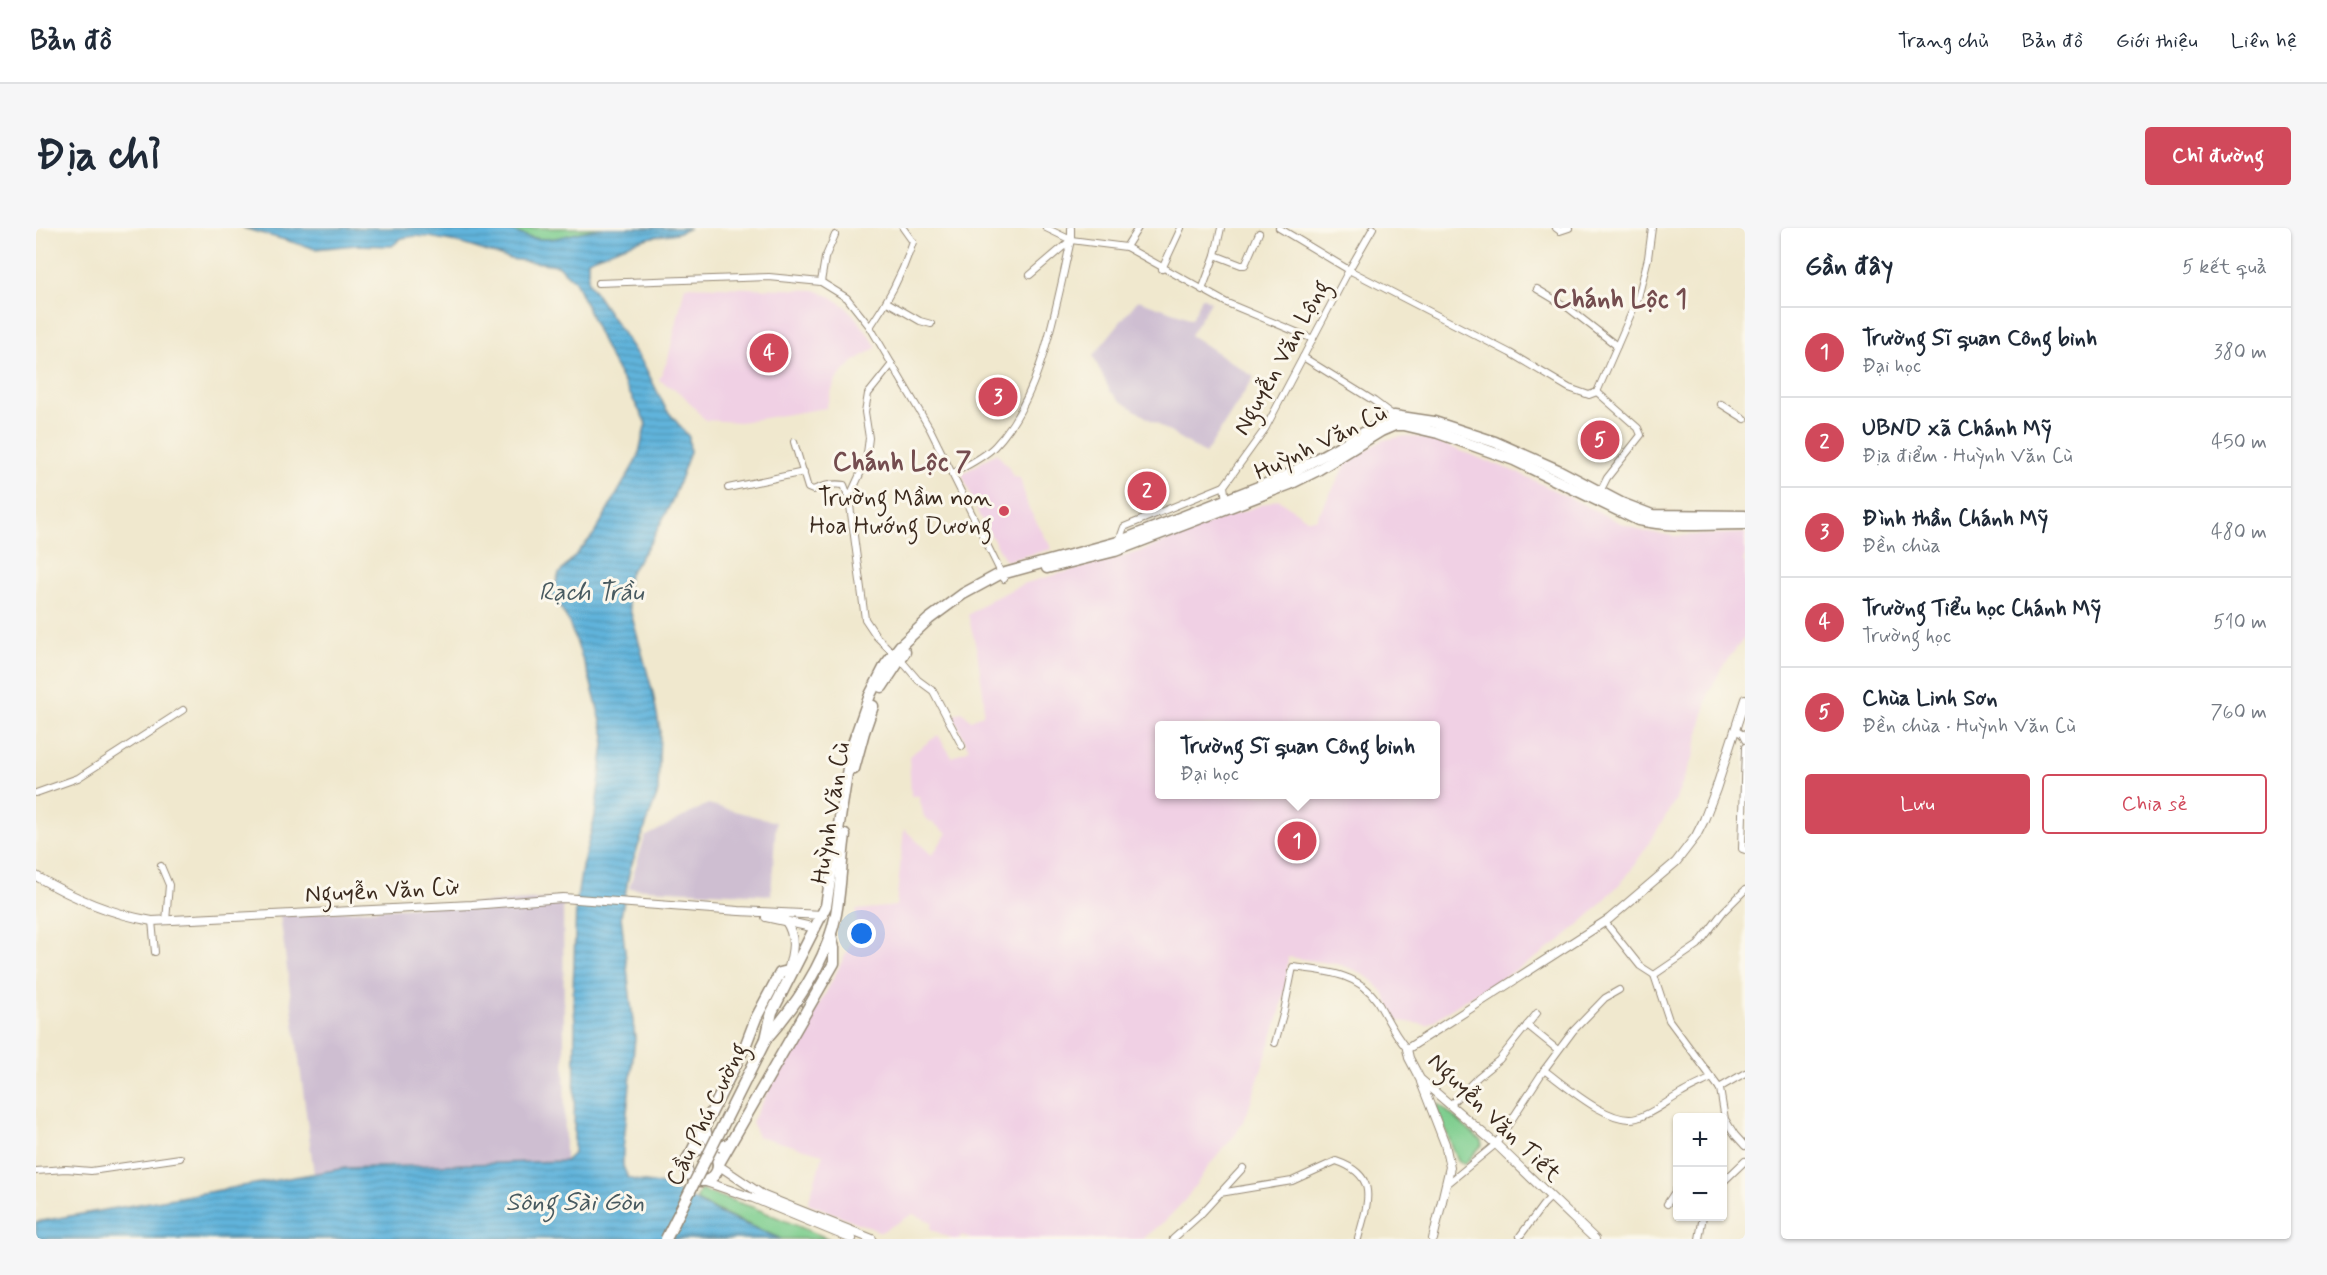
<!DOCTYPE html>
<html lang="vi">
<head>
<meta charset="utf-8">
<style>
	:root { --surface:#fff; --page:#f6f6f7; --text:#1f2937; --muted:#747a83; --line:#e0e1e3; --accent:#d1495b }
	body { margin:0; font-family:Mynerve,sans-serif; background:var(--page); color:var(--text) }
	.controls { position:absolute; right:18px; bottom:18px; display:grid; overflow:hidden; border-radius:6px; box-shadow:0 2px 4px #0004 }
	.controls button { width:54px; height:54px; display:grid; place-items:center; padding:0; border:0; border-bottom:2px solid var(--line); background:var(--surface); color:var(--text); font:30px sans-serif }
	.you { position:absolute; left:826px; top:706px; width:21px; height:21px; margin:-15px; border:4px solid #fff; border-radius:50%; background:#1a73e8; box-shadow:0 0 0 9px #1a73e833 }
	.badge { display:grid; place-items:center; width:39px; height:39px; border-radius:50%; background:var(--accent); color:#fff; font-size:20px; font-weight:700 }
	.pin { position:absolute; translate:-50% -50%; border:3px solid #fff; box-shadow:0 2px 6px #0006 }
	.popup { position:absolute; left:1119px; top:493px; width:285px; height:78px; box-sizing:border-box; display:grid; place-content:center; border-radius:6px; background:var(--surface); filter:drop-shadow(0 2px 4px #0005); font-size:20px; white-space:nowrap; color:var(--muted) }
	.popup b { font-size:22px; color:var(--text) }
	.popup::after { content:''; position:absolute; left:50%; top:100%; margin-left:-12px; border:12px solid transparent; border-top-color:var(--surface) }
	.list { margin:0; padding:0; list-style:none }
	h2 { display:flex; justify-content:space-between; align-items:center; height:78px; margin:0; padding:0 24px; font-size:26px }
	h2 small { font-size:20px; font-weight:400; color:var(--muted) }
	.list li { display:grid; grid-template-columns:39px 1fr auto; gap:18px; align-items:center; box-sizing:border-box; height:90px; padding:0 24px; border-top:2px solid var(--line) }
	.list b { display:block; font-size:22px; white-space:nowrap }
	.list p { margin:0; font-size:20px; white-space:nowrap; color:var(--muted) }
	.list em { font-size:20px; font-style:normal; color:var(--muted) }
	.actions { display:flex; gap:12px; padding:18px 24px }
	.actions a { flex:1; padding:14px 0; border:2px solid var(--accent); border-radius:6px; text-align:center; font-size:21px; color:var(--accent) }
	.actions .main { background:var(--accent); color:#fff }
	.map { position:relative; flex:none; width:1709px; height:1011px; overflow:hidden; border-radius:6px }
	header { display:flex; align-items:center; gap:36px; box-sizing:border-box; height:84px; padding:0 30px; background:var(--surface); border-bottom:2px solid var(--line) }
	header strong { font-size:28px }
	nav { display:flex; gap:33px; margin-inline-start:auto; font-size:21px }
	.intro { display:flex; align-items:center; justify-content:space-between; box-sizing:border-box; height:144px; padding:0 36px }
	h1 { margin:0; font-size:42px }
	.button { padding:15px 27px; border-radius:6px; background:var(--accent); color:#fff; font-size:21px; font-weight:700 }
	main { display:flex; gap:36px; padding:0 36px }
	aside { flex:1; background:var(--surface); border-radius:6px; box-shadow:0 2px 4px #0004 }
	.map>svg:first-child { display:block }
	.built { fill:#f0d0e4; fill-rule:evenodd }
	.industrial { fill:#cebed1 }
	.green { fill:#7dcd8d; stroke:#5c7c56; stroke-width:1.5 }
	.water { fill:url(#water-rules); stroke:#4e6f7d; stroke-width:1.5 }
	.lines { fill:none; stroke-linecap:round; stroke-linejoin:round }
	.minor-casing { stroke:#968976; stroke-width:8 }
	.tertiary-casing { stroke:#968976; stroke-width:10 }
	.primary-casing { stroke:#968976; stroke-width:13 }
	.minor { stroke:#fff; stroke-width:6 }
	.tertiary { stroke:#fff; stroke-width:8 }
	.primary { stroke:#fff; stroke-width:10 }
	.primary-bridge-casing { stroke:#968976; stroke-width:13; stroke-linecap:butt }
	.primary-bridge { stroke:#fff; stroke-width:10 }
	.poi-dot { fill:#d1495b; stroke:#fbf7ec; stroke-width:2 }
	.labels { text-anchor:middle; stroke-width:6; stroke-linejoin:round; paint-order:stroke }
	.street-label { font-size:24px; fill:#3b2a1e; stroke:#fbf7ec }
	.poi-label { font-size:24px; fill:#3b2a1e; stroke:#fbf7ec; text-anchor:end }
	.neighbourhood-label { font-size:26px; font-weight:bold; fill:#744d4f; stroke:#fbf7ec }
	.water-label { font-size:26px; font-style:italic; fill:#485a60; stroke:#fbf7ec }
</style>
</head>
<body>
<header>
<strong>Bản đồ</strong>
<nav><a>Trang chủ</a><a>Bản đồ</a><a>Giới thiệu</a><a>Liên hệ</a></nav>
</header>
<div class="intro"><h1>Địa chỉ</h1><a class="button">Chỉ đường</a></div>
<main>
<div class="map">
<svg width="1709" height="1011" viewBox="0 0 1709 1011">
	<defs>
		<pattern id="water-rules" width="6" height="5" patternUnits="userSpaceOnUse" patternTransform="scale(1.5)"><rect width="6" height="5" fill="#60b4dc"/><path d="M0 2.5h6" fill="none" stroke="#5093b2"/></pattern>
	</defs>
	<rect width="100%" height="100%" fill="#fbf7ec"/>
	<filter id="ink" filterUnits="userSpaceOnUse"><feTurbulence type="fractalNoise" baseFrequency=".0167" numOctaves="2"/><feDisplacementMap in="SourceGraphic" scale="12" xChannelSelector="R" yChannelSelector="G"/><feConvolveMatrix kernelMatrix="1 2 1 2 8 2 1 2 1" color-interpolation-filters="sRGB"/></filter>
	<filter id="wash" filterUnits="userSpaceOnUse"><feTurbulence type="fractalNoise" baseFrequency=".008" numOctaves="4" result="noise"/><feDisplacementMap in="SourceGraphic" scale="24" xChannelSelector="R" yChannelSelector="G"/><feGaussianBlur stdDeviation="1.35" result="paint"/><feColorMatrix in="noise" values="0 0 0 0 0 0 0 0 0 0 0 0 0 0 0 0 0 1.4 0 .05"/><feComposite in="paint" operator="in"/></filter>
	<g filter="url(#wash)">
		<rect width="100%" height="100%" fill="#f0e8ce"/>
		<!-- built -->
		<g class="built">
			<polygon points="649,58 779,62 794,68 809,78 822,92 841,119 817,134 799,153 790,180 704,194 669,192 646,166 623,152 632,131"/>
			<path d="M1370 208 1393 211 1483 245 1585 295 1606 303 1638 308 1709 305V326L1707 334 1709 335V409L1689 435 1673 464 1658 526 1640 571 1610 620 1590 649 1556 685 1525 712 1492 735 1435 768 1391 797 1358 792 1354 778 1348 765 1336 752 1321 743 1305 737 1252 729 1250 758 1243 788 1211 886 1200 906 1175 935 1149 972 1130 992 1107 1011H935L926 1007 924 1011H917L894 1001 896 994 877 986 845 1004 772 975 787 926 721 908 716 894 747 835 788 768 814 718 820 700V682L860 678 868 601 896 627 911 605 888 589 883 568H875L873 528 902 507 916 529 933 521 917 488 926 483 935 492 947 486 948 471 941 423 932 387 954 372 990 355 1106 323 1174 295 1242 271 1271 291H1280L1312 233 1347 212ZM1123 498H1399V566H1123Z"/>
			<polygon points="960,225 972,238 977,249 984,250 992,279 1016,321 970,333 943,287 926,246"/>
		</g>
		<!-- industrial -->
		<g class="industrial">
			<polygon points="1166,69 1175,74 1154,107 1218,149 1169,226 1086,174 1074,163 1057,128 1102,72 1156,91"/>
			<polygon points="672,576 740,594 735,667 593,660 609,609"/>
			<polygon points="527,670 529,933 278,946 244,687"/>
		</g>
		<!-- green -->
		<g class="green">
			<path d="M471 0H567C532 9 505 20 471 0Z"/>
			<polygon points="1403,876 1445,913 1446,917 1429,936 1422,933 1401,881"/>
			<polygon points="664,962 716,979 793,1011 745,1011 660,973"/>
		</g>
		<!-- water -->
		<path class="water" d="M207 0H471C513 24 530 2 570 0 598 0 626 0 654 0 641 7 635 5 621 8 597 13 575 23 552 32V54L608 137 630 181 653 209 654 224 637 271 616 312 593 346 590 367 617 465 624 502 622 564 594 641 585 688 599 810 587 922V938L592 950C605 955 617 954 630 958L687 987 745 1011H0V994L310 940 529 933 538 925 539 795 537 763 540 677 546 639 559 588 569 508 553 448 532 392 516 366 523 346 558 306 602 229 610 195 571 124 539 53 521 37 474 31 420 14 394 9 379 8 366 10 356 18 319 17 280 21Z"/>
	</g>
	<g filter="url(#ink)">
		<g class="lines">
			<!-- minor casing -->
			<g class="minor-casing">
				<g id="minor">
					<polyline points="1010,0 1035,12 1090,19 1191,75 1277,111"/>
					<polyline points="1337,0 1313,42 1474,125 1533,160 1553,167 1561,164"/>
					<polyline points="1520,0 1524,3 1533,0"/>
					<polyline points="1090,19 1102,0"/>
					<polyline points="1179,27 1205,37 1209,37 1223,5"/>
					<polyline points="1126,41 1145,0"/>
					<polyline points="994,47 1035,12 1035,0"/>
					<polyline points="785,54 789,30 799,7"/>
					<polyline points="562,55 733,49 785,54 811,70 834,99 894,201 968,351"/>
					<polyline points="1501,61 1531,79 1581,118"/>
					<polyline points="1166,62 1179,27 1185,0"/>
					<polyline points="851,74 884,93 895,96"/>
					<path d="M834 99C852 73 867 44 877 14L867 0"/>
					<polyline points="1267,129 1338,173 1358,188"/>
					<polyline points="856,136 832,166 829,184 833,210 830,233 813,270 829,391 841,409 858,426"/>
					<polyline points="1685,176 1709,191"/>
					<path d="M758 214 772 260 777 262C787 258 796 255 808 257L813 270"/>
					<path d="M916 246C929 238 948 230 959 218 1006 169 1020 77 1035 12"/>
					<polyline points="692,260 768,244"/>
					<polyline points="1564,264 1571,250 1605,207 1602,200 1561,164 1602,70 1612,30 1616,0"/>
					<polyline points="1190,272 1188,258 1229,201 1313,42 1243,0"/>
					<polyline points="1083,313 1088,299 1188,258"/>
					<polyline points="864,431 882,452 897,463 926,518"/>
					<polyline points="1699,502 1706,506 1709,512"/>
					<polyline points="1709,519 1706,621 1709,622"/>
					<polyline points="0,565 42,550 147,482"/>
					<polyline points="125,638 133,657 130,693"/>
					<polyline points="1709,662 1687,684 1662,717 1618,747 1633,792 1684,861 1689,891 1699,907 1709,918"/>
					<polyline points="116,693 119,724"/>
					<polyline points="1569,694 1604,738 1618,747"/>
					<polyline points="1491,797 1522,822"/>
					<path d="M1239 815 1248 783 1257 739C1287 743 1323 745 1341 773 1351 790 1358 806 1371 821"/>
					<path d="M1508 842C1529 857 1574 898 1601 890 1618 885 1631 873 1646 865 1656 859 1666 855 1676 850"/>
					<polyline points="1683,860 1709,845"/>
					<polyline points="1414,877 1442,849 1463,832 1501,785"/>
					<polyline points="0,943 30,941 55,943 144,930"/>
					<polyline points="1686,955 1709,933"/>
					<polyline points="1410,957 1460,916 1508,842 1537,803 1569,770 1583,762"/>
					<path d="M1184 965 1256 953 1300 933C1345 948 1331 976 1322 1011"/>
					<polyline points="1631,976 1642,959"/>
					<polyline points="1484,1008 1507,977 1515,969"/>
					<polyline points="1137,1011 1164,987 1207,940"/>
					<polyline points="1663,1011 1667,988"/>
				</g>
			</g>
			<!-- tertiary casing -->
			<g class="tertiary-casing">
				<g id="tertiary">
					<path d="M0 648C37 670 74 686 116 693L436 677 527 670 703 683 787 687"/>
					<polyline points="730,689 780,700"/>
					<path d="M749 692C761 709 757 724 752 743"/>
					<polyline points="1385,854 1409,916 1414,939 1397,1011"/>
					<polyline points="682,937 728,968 836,1011"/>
					<polyline points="667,953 717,970 816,1011"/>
					<polyline points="1559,1011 1462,918 1384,851 1373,830 1371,821 1573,691 1640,634 1660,608 1668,592 1680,561 1709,471"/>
				</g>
			</g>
			<!-- primary casing -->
			<g class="primary-casing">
				<g id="primary">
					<path d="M1011 340 1079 323 1254 256 1280 243 1345 203 1359 197H1368L1402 205 1478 232 1602 292C1637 300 1673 296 1709 296"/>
					<polyline points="846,459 869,424"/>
					<polyline points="818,541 828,504 837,478"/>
					<polyline points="730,811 736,784 790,678 815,521 834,467 850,436 864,418 893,391 927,366 962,347 1082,314 1248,249 1358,188 1398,194 1459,214 1522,242 1585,275 1616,287 1709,288"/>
					<path d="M730 811C761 776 791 732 800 686 805 660 805 633 809 607"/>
					<path d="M669 896C669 909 673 916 687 919L695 914"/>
					<circle cx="666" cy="937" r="16"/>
					<polyline points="656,923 710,816 720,790 744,745 752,743"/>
					<polyline points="682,937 798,735 798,720 795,707"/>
				</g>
			</g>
			<!-- minor -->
			<use href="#minor" class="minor"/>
			<!-- tertiary -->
			<use href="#tertiary" class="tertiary"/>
			<!-- primary -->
			<use href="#primary" class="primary"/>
			<!-- primary-bridge casing -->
			<g class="primary-bridge-casing">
				<polyline id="primary-bridge" points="630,1011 730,811"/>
			</g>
			<!-- primary-bridge -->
			<use href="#primary-bridge" class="primary-bridge"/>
		</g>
	</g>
	<!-- markers -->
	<circle class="poi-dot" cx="968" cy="283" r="6"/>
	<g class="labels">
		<!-- street labels -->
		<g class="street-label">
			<text transform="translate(1245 129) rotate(-61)" y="8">Nguyễn Văn Lộng</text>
			<text transform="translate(1284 214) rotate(-26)" y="8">Huỳnh Văn Cù</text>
			<text transform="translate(794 585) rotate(-81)" y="8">Huỳnh Văn Cù</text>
			<text transform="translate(346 662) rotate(-3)" y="8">Nguyễn Văn Cừ</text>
			<text transform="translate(670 886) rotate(-64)" y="8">Cầu Phú Cường</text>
			<text transform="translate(1459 889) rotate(44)" y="8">Nguyễn Văn Tiết</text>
		</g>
		<!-- poi labels -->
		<g class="poi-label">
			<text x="956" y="277">Trường Mầm non<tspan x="956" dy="28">Hoa Hướng Dương</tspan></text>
		</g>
		<!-- neighbourhood labels -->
		<g class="neighbourhood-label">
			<text x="1584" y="79">Chánh Lộc 1</text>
			<text x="866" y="242">Chánh Lộc 7</text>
		</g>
		<!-- water labels -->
		<g class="water-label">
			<text x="555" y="372">Rạch Trầu</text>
			<text x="539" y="982">Sông Sài Gòn</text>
		</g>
	</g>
</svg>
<div class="controls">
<button>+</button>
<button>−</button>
</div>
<div class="you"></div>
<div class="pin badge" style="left:1261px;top:613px">1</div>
<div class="popup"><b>Trường Sĩ quan Công binh</b>Đại học</div>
<div class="pin badge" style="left:1111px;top:263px">2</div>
<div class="pin badge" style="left:962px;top:169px">3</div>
<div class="pin badge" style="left:733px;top:125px">4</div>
<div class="pin badge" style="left:1564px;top:212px">5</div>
</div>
<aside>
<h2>Gần đây<small>5 kết quả</small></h2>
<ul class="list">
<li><span class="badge">1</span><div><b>Trường Sĩ quan Công binh</b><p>Đại học</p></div><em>380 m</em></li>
<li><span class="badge">2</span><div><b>UBND xã Chánh Mỹ</b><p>Địa điểm · Huỳnh Văn Cù</p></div><em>450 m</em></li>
<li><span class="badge">3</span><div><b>Đình thần Chánh Mỹ</b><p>Đền chùa</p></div><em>480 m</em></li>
<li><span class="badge">4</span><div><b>Trường Tiểu học Chánh Mỹ</b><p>Trường học</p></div><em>510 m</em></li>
<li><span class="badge">5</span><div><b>Chùa Linh Sơn</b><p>Đền chùa · Huỳnh Văn Cù</p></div><em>760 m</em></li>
</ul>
<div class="actions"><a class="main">Lưu</a><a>Chia sẻ</a></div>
</aside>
</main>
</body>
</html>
